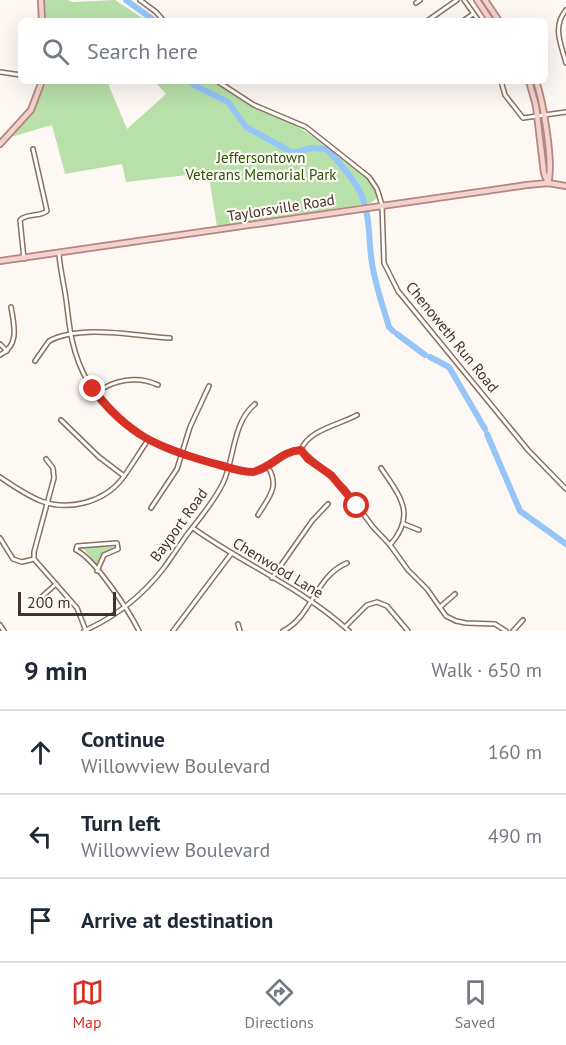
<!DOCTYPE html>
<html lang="en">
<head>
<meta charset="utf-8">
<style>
	:root { --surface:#fff; --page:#f6f6f7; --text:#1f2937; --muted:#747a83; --line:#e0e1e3; --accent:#d93025 }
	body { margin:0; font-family:"PT Sans",sans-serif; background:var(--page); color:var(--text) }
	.scale { position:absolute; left:18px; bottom:15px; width:98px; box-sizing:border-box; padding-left:6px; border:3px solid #3f332c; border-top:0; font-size:16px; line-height:21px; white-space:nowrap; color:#3f332c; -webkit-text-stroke:4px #fef8f4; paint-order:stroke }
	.stop { position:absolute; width:18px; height:18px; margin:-14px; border:4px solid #d93025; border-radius:50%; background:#fff }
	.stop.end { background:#d93025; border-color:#fff; box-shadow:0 2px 6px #0008 }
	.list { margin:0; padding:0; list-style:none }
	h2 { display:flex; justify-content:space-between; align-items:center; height:78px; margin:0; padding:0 24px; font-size:26px }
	h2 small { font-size:20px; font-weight:400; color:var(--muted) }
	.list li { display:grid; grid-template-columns:39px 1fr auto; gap:18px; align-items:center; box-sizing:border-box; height:84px; padding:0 24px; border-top:2px solid var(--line) }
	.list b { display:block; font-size:22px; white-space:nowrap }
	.list p { margin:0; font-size:20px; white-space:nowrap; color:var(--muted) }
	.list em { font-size:20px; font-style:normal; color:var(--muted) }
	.icon { flex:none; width:33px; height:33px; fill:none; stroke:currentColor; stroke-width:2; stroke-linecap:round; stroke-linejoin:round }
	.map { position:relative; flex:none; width:566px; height:631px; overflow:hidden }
	.search { position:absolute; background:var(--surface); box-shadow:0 6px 24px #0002; left:18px; right:18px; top:18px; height:66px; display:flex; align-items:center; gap:15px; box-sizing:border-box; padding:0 21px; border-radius:9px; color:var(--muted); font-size:22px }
	.sheet { height:330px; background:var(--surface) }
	nav { display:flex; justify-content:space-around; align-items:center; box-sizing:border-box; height:84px; border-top:2px solid var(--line); background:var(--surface); font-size:16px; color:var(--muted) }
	nav a { display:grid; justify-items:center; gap:3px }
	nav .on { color:var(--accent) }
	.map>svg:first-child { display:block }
	.green { fill:#b8e0a9 }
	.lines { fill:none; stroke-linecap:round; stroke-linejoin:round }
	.river { stroke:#96c5f8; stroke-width:6 }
	.minor-casing { stroke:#8b7060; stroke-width:6 }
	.primary-casing { stroke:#b1877f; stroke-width:8 }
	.minor { stroke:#fff; stroke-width:3 }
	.primary { stroke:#f5d2cd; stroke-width:4.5 }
	.route { stroke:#d93025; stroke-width:8 }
	.labels { text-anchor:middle; stroke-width:4.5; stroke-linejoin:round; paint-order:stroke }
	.park-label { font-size:15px; fill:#245604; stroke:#fef8f4 }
	.street-label { font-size:15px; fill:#3f332c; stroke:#fef8f4 }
</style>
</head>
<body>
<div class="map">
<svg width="566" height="631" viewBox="0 0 566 631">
	<rect width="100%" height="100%" fill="#fef8f4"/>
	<!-- green -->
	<g class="green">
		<polygon points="44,0 68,0 72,2 115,0 147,21 46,21"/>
		<polygon points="47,81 107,81 127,129 166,94 154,81 215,81 258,109 289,121 318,140 367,178 375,189 377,198 371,203 217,227 210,183 196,174 126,182 122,164 65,174 52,125 11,137 30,116"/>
		<polygon points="79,547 115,547 101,555 97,566 85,550 79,548"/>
	</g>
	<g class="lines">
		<!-- river -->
		<g class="river">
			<polyline points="126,0 155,21"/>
			<path d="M190 81 194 85 228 102 246 127 293 153 311 148 327 149C339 163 353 177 361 194 371 217 368 240 372 263 375 285 383 306 389 327L393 331"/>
			<polyline points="397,334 425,355"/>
			<polyline points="430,357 449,367 485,429"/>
			<polyline points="487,434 520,511 566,544"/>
		</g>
		<!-- minor casing -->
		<g class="minor-casing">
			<g id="minor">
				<polyline points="140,0 156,12 164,21"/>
				<polyline points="464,0 479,21"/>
				<polyline points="416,3 420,0"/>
				<path d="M566 10C552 27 561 44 566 63"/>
				<polyline points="427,21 457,0"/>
				<polyline points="463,21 473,14"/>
				<polyline points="0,72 21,75"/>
				<polyline points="217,81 254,105 306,127 369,177 377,189 382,205 384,263 398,291 528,450 566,489"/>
				<polyline points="501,81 505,95 523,118 566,112"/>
				<path d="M59 254C60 269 64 284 66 299 68 313 69 327 72 340 87 407 136 441 198 459 213 463 237 473 252 472 271 472 281 451 301 450L345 489 373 527 390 545 408 570 427 589 446 616 456 621 466 623 495 624 506 631"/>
				<path d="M24 259 20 220C27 213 40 217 47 211L33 149"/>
				<polyline points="0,344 7,351"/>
				<path d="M0 355C20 345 14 325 11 307"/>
				<path d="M35 361 49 341C81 324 135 336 170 338"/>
				<path d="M96 393C113 380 137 375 158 385"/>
				<polyline points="61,420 99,457 124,476"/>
				<path d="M301 450C308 430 339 425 357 415"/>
				<polyline points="46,459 53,468 54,478 34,552 34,559 77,608 86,631"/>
				<path d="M381 468C400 496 417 515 390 545"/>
				<path d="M0 477C13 486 26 495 41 501 68 511 103 503 122 479 131 467 139 453 148 440"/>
				<polyline points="151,508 177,469 190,427 209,386"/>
				<path d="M258 515C269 497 280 487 268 467"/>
				<polyline points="404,524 419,530"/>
				<path d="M193 528C243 564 304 589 349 631"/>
				<polyline points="0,538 13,559 22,562 34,559"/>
				<path d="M97 571 104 555 118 549 117 543 77 546 76 550C95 559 129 611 139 631"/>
				<polyline points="272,578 312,521 328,504"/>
				<polyline points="36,602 56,584"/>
				<polyline points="440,607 455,594"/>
				<polyline points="238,624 240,631"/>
				<polyline points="0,625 4,631"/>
				<polyline points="345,627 367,605 377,602 387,606 408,631"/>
				<path d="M84 631C115 617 142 596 163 569 172 557 180 544 189 532 201 517 215 500 223 483 235 458 232 423 255 404"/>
				<polyline points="173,631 231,554"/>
				<path d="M283 631C312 617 315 576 347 563"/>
				<polyline points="513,631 523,620"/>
			</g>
		</g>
		<!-- primary casing -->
		<g class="primary-casing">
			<g id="primary">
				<polyline points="41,0 42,21"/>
				<polyline points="477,0 491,21"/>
				<polyline points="485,0 499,21"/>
				<polyline points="529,81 536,106 544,173 548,183"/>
				<path d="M536 81C543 101 554 164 548 183"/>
				<polyline points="0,144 31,110 42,81"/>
				<polyline points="0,261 527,185 548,183 566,186"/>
			</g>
		</g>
		<!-- minor -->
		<use href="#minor" class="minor"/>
		<!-- primary -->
		<use href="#primary" class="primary"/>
	</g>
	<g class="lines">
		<!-- route -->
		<path class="route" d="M93 389C129 436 157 447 212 463 226 466 239 472 253 472 271 468 281 451 301 450L308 459 331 475 357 506"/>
	</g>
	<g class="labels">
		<!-- park labels -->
		<g class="park-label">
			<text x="261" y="163">Jeffersontown<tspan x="261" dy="17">Veterans Memorial Park</tspan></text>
		</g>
		<!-- street labels -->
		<g class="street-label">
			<text transform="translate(281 208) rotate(-9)" y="5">Taylorsville Road</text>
			<text transform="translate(452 337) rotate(51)" y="5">Chenoweth Run Road</text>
			<text transform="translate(179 525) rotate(-54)" y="5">Bayport Road</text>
			<text transform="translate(278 568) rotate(31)" y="5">Chenwood Lane</text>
		</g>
	</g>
</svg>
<div class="scale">200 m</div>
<div class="stop" style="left:357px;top:506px"></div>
<div class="stop end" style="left:93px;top:389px"></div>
<div class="search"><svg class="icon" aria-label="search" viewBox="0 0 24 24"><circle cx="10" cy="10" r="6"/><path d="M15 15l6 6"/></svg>Search here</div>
</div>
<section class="sheet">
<h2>9 min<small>Walk · 650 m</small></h2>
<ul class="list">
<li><svg class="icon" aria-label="ahead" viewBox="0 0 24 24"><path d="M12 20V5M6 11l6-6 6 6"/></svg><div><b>Continue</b><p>Willowview Boulevard</p></div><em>160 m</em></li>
<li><svg class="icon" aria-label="left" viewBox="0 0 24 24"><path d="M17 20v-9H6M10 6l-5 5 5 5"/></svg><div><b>Turn left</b><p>Willowview Boulevard</p></div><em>490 m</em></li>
<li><svg class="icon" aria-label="arrive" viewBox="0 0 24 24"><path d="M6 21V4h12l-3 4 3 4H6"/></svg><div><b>Arrive at destination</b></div></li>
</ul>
</section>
<nav>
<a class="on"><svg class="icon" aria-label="map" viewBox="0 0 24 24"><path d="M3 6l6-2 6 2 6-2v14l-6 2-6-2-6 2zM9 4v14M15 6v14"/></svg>Map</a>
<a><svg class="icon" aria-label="directions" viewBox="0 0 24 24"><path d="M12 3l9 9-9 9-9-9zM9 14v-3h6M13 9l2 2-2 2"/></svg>Directions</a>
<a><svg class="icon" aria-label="saved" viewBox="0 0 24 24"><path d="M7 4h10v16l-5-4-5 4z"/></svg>Saved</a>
</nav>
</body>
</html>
